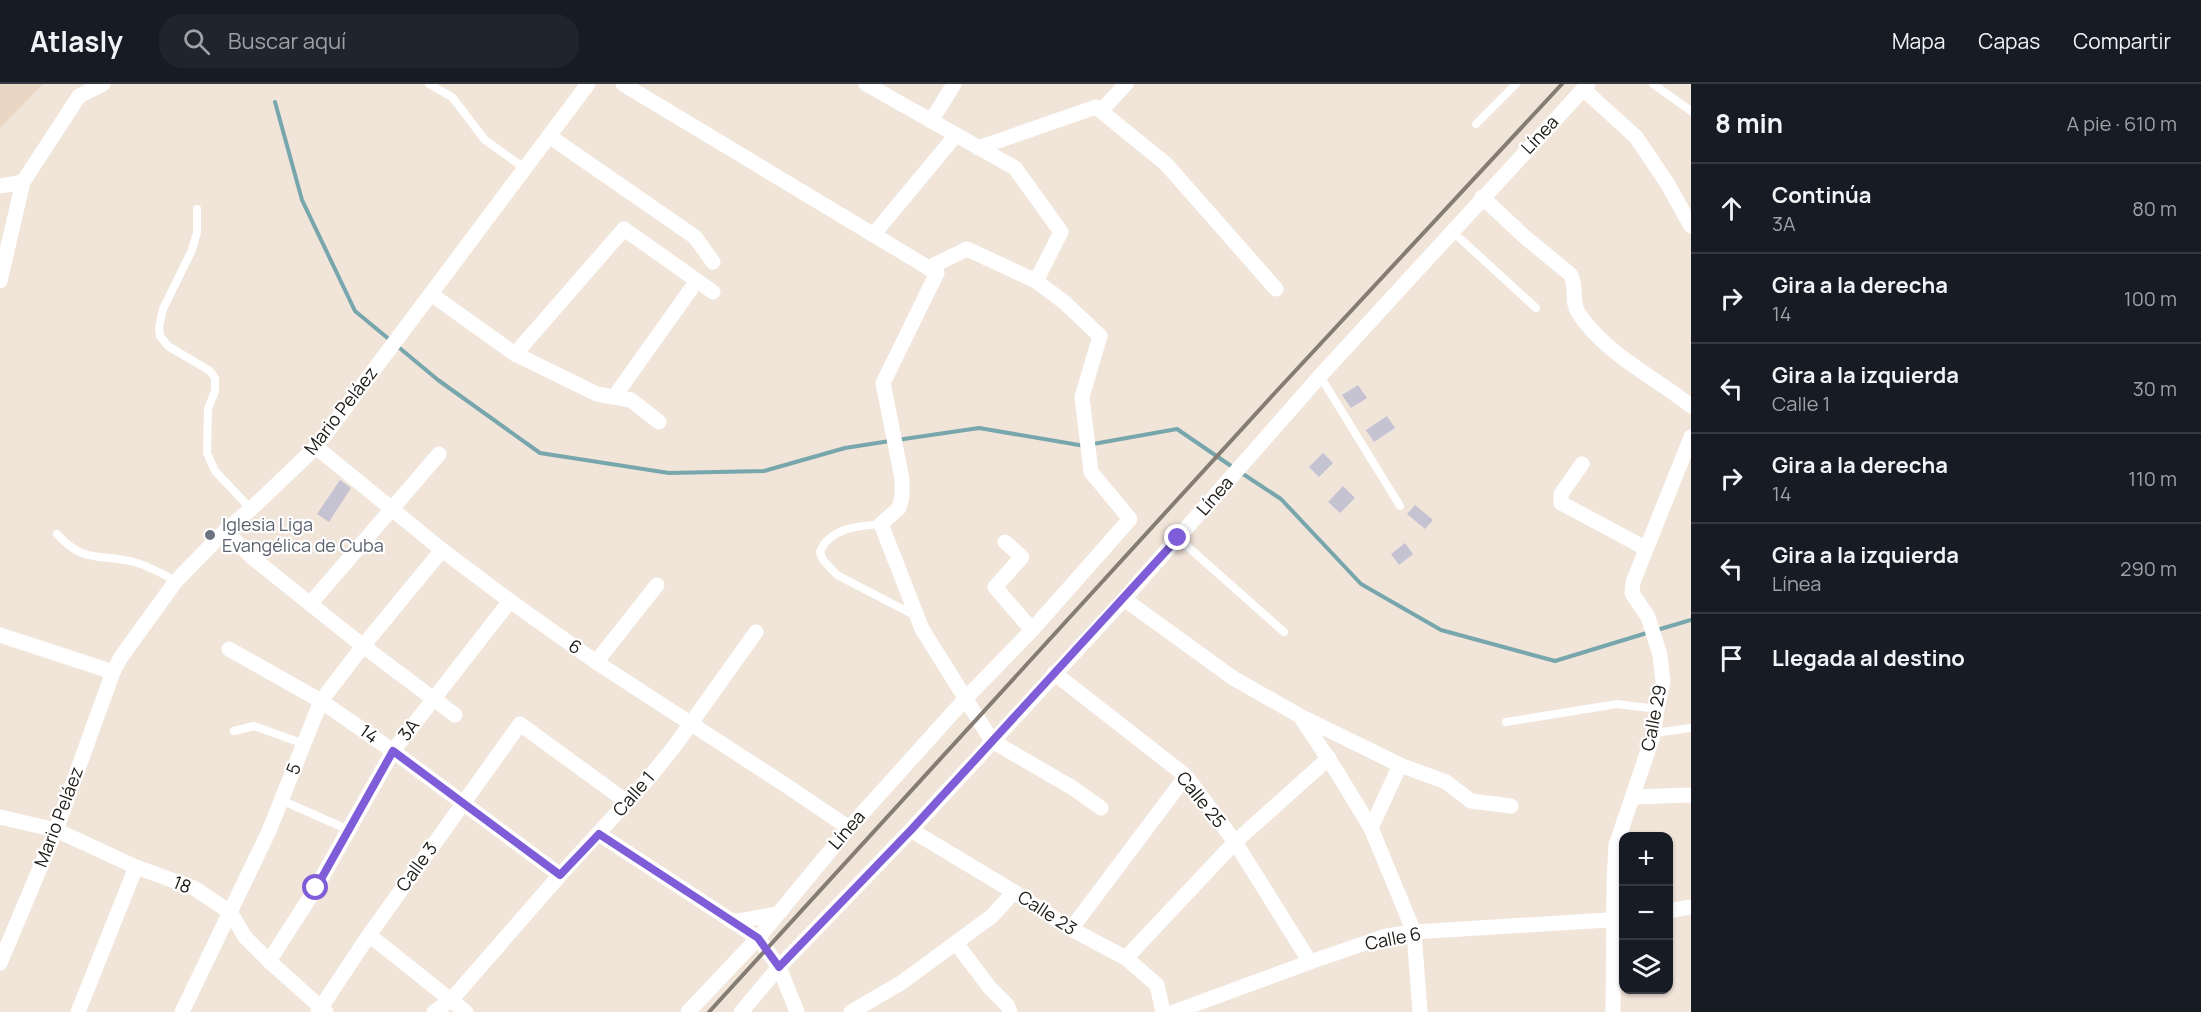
<!DOCTYPE html>
<html lang="es">
<head>
<meta charset="utf-8">
<style>
	:root { --surface:#171b24; --page:#20242c; --text:#f1f3f6; --muted:#9ea1a6; --line:#363941 }
	body { margin:0; font-family:Manrope,sans-serif; background:var(--page); color:var(--text) }
	.controls { position:absolute; right:18px; bottom:18px; display:grid; overflow:hidden; border-radius:12px; box-shadow:0 2px 4px #0004 }
	.controls button { width:54px; height:54px; display:grid; place-items:center; padding:0; border:0; border-bottom:2px solid var(--line); background:var(--surface); color:var(--text); font:30px sans-serif }
	.stop { position:absolute; width:18px; height:18px; margin:-14px; border:4px solid #7f5dd8; border-radius:50%; background:#fff }
	.stop.end { background:#7f5dd8; border-color:#fff; box-shadow:0 2px 6px #0008 }
	.list { margin:0; padding:0; list-style:none }
	h2 { display:flex; justify-content:space-between; align-items:center; height:78px; margin:0; padding:0 24px; font-size:26px }
	h2 small { font-size:20px; font-weight:400; color:var(--muted) }
	.list li { display:grid; grid-template-columns:39px 1fr auto; gap:18px; align-items:center; box-sizing:border-box; height:90px; padding:0 24px; border-top:2px solid var(--line) }
	.list b { display:block; font-size:22px; white-space:nowrap }
	.list p { margin:0; font-size:20px; white-space:nowrap; color:var(--muted) }
	.list em { font-size:20px; font-style:normal; color:var(--muted) }
	.icon { flex:none; width:33px; height:33px; fill:none; stroke:currentColor; stroke-width:2; stroke-linecap:round; stroke-linejoin:round }
	.map { position:relative; flex:none; width:1691px; height:928px; overflow:hidden }
	header { display:flex; align-items:center; gap:36px; box-sizing:border-box; height:84px; padding:0 30px; background:var(--surface); border-bottom:2px solid var(--line) }
	header strong { font-size:28px }
	nav { display:flex; gap:33px; margin-inline-start:auto; font-size:21px }
	.search { width:420px; height:54px; background:var(--page); display:flex; align-items:center; gap:15px; box-sizing:border-box; padding:0 21px; border-radius:24px; color:var(--muted); font-size:22px }
	main { display:flex }
	aside { flex:1; background:var(--surface) }
	.map>svg:first-child { display:block }
	.built { fill:#ead6c5 }
	.lines { fill:none; stroke-linecap:round; stroke-linejoin:round }
	.stream { stroke:#77a6ac; stroke-width:4 }
	.building { fill:#c5c3d2 }
	.service { stroke:#fff; stroke-width:8 }
	.minor { stroke:#fff; stroke-width:15 }
	.rail { stroke:#857c75; stroke-width:4 }
	.route { stroke:#7f5dd8; stroke-width:8 }
	.worship-dot { fill:#6b7280; stroke:#fff; stroke-width:2 }
	.labels { text-anchor:middle; stroke-width:4.5; stroke-linejoin:round; paint-order:stroke }
	.street-label { font-size:18px; fill:#1d1915; stroke:#fff }
	.worship-label { font-size:18px; fill:#5b616d; stroke:#fff; text-anchor:start }
</style>
</head>
<body>
<header>
<strong>Atlasly</strong>
<div class="search"><svg class="icon" aria-label="search" viewBox="0 0 24 24"><circle cx="10" cy="10" r="6"/><path d="M15 15l6 6"/></svg>Buscar aquí</div>
<nav><a>Mapa</a><a>Capas</a><a>Compartir</a></nav>
</header>
<main>
<div class="map">
<svg width="1691" height="928" viewBox="0 0 1691 928">
	<rect width="100%" height="100%" fill="#f1e4d9"/>
	<!-- built -->
	<polygon class="built" points="0,0 43,0 0,44"/>
	<g class="lines">
		<!-- stream -->
		<g class="stream">
			<polyline points="275,18 302,116 355,227 390,256"/>
			<polyline points="396,261 438,296 540,369 669,389 764,387 845,364 890,357"/>
			<polyline points="897,356 979,344 1085,362"/>
			<polyline points="1093,360 1177,345 1234,384"/>
			<polyline points="1240,388 1281,415 1361,500 1441,546 1555,577 1650,548"/>
			<polyline points="1657,546 1691,536"/>
		</g>
	</g>
	<!-- building -->
	<g class="building">
		<polygon points="1358,301 1367,314 1351,324 1342,311"/>
		<polygon points="1387,332 1395,344 1374,358 1366,346"/>
		<polygon points="1323,369 1333,379 1319,393 1309,383"/>
		<polygon points="340,396 351,404 329,438 317,430"/>
		<polygon points="1343,402 1355,414 1340,429 1328,418"/>
		<polygon points="1415,421 1433,436 1425,445 1407,430"/>
		<polygon points="1405,459 1413,470 1399,481 1391,470"/>
	</g>
	<g class="lines">
		<!-- service -->
		<g class="service">
			<polyline points="429,0 452,13 485,56 524,84"/>
			<polyline points="1653,0 1691,27"/>
			<polyline points="1476,40 1516,0"/>
			<polyline points="197,125 197,148 192,166 163,225 159,243 160,252 168,262 210,287 215,294 215,307 208,325 207,369 215,387 251,425"/>
			<polyline points="1452,147 1536,224"/>
			<polyline points="1320,292 1400,422"/>
			<path d="M881 440C858 442 829 444 820 468L823 476 837 491 914 531"/>
			<path d="M57 450C85 481 100 469 134 478 149 482 163 490 176 497"/>
			<polyline points="1178,454 1284,548"/>
			<polyline points="1506,638 1617,620 1657,625"/>
			<polyline points="234,647 254,642 304,660"/>
			<polyline points="1654,649 1691,644"/>
			<polyline points="281,716 349,746"/>
		</g>
		<!-- minor -->
		<g class="minor">
			<polyline points="623,0 937,189 883,299 902,395 902,413 899,424 881,440 922,545 992,657 1073,704 1101,724"/>
			<polyline points="866,0 1015,84 1061,148 1036,197"/>
			<polyline points="1583,5 1636,53 1667,99 1691,142"/>
			<polyline points="1101,27 1126,0"/>
			<polyline points="931,37 954,0"/>
			<polyline points="549,52 695,153 713,178"/>
			<polyline points="978,64 1096,23 1166,80 1276,205"/>
			<polyline points="0,102 23,98"/>
			<path d="M1482 113 1526 154 1570 190C1578 203 1570 217 1579 230 1607 271 1653 292 1691 322"/>
			<polyline points="873,151 956,51"/>
			<polyline points="0,197 23,98 79,12 103,0"/>
			<polyline points="431,210 515,270 597,310 631,316 659,338"/>
			<polyline points="515,270 624,145 713,208"/>
			<polyline points="614,313 696,198"/>
			<polyline points="316,363 442,466 510,517 596,578 787,702 849,744"/>
			<polyline points="1582,380 1561,410 1561,419 1645,464"/>
			<polyline points="225,447 254,475 363,562 455,631"/>
			<polyline points="1005,458 1022,473 995,503 1032,546"/>
			<polyline points="1124,515 1233,594 1300,632 1337,688 1371,744 1414,848 1420,928"/>
			<polyline points="310,520 439,370"/>
			<polyline points="0,551 113,588"/>
			<polyline points="229,565 321,617 393,667 560,791"/>
			<polyline points="596,578 657,501"/>
			<polyline points="1054,589 1186,692 1235,758 1310,878"/>
			<polyline points="1302,633 1400,681 1446,698 1471,717 1511,722"/>
			<polyline points="1634,713 1691,711"/>
			<polyline points="0,733 56,746 136,783 194,804 230,828 245,853 269,877 326,928"/>
			<polyline points="1371,744 1400,681"/>
			<polyline points="911,746 1014,808 1071,845 1126,874 1157,901 1163,928"/>
			<polyline points="599,750 758,854 779,883 797,928"/>
			<polyline points="1668,827 1691,823"/>
			<polyline points="733,838 777,830"/>
			<polyline points="1071,845 1186,692"/>
			<polyline points="369,851 466,928"/>
			<polyline points="956,859 990,904 1007,921 1010,928"/>
			<polyline points="1126,874 1235,758 1329,674"/>
			<polyline points="269,877 316,804 393,667 510,517"/>
			<polyline points="0,879 56,746 113,588 121,573 176,497 225,447 251,425 316,363 588,0"/>
			<polyline points="78,928 136,783"/>
			<polyline points="182,928 269,747 321,617 363,562 442,466"/>
			<polyline points="318,928 369,851 520,640 627,718"/>
			<polyline points="434,928 452,915 560,791 648,695 674,663 756,548"/>
			<polyline points="688,928 758,854 849,744 966,614 1032,546 1130,435 1091,388 1082,313 1100,252 1064,218 1036,197 967,165 928,184"/>
			<polyline points="741,928 779,883 911,746 1124,515 1320,292 1588,0"/>
			<polyline points="851,928 901,899 992,832 1014,808"/>
			<polyline points="1174,928 1310,878 1386,852 1414,848 1624,835"/>
			<polyline points="1613,928 1614,798 1616,761 1654,649 1657,625 1663,598 1660,571 1648,533 1632,509 1633,498 1691,353"/>
		</g>
		<!-- rail -->
		<polyline class="rail" points="709,928 1272,312 1562,0"/>
	</g>
	<g class="lines">
		<!-- route -->
		<polyline class="route" points="316,804 393,667 560,791 599,750 758,854 779,883 911,746 1178,454"/>
	</g>
	<!-- markers -->
	<circle class="worship-dot" cx="210" cy="451" r="6"/>
	<g class="labels">
		<!-- street labels -->
		<g class="street-label">
			<text transform="translate(1540 51) rotate(-47)" y="6">Línea</text>
			<text transform="translate(341 327) rotate(-52)" y="6">Mario Peláez</text>
			<text transform="translate(1215 412) rotate(-49)" y="6">Línea</text>
			<text transform="translate(575 563) rotate(35)" y="6">6</text>
			<text transform="translate(1654 634) rotate(-79)" y="6">Calle 29</text>
			<text transform="translate(409 646) rotate(-53)" y="6">3A</text>
			<text transform="translate(369 650) rotate(35)" y="6">14</text>
			<text transform="translate(294 685) rotate(-68)" y="6">5</text>
			<text transform="translate(634 710) rotate(-49)" y="6">Calle 1</text>
			<text transform="translate(1201 716) rotate(51)" y="6">Calle 25</text>
			<text transform="translate(59 733) rotate(-69)" y="6">Mario Peláez</text>
			<text transform="translate(847 746) rotate(-49)" y="6">Línea</text>
			<text transform="translate(417 783) rotate(-54)" y="6">Calle 3</text>
			<text transform="translate(182 801) rotate(22)" y="6">18</text>
			<text transform="translate(1047 829) rotate(33)" y="6">Calle 23</text>
			<text transform="translate(1393 855) rotate(-11)" y="6">Calle 6</text>
		</g>
		<!-- worship labels -->
		<g class="worship-label">
			<text x="222" y="447">Iglesia Liga<tspan x="222" dy="21">Evangélica de Cuba</tspan></text>
		</g>
	</g>
</svg>
<div class="controls">
<button>+</button>
<button>−</button>
<button><svg class="icon" aria-label="layers" viewBox="0 0 24 24"><path d="M12 4l9 5-9 5-9-5zM3 14l9 5 9-5"/></svg></button>
</div>
<div class="stop" style="left:316px;top:804px"></div>
<div class="stop end" style="left:1178px;top:454px"></div>
</div>
<aside>
<h2>8 min<small>A pie · 610 m</small></h2>
<ul class="list">
<li><svg class="icon" aria-label="ahead" viewBox="0 0 24 24"><path d="M12 20V5M6 11l6-6 6 6"/></svg><div><b>Continúa</b><p>3A</p></div><em>80 m</em></li>
<li><svg class="icon" aria-label="right" viewBox="0 0 24 24"><path d="M7 20v-9h11M14 6l5 5-5 5"/></svg><div><b>Gira a la derecha</b><p>14</p></div><em>100 m</em></li>
<li><svg class="icon" aria-label="left" viewBox="0 0 24 24"><path d="M17 20v-9H6M10 6l-5 5 5 5"/></svg><div><b>Gira a la izquierda</b><p>Calle 1</p></div><em>30 m</em></li>
<li><svg class="icon" aria-label="right" viewBox="0 0 24 24"><path d="M7 20v-9h11M14 6l5 5-5 5"/></svg><div><b>Gira a la derecha</b><p>14</p></div><em>110 m</em></li>
<li><svg class="icon" aria-label="left" viewBox="0 0 24 24"><path d="M17 20v-9H6M10 6l-5 5 5 5"/></svg><div><b>Gira a la izquierda</b><p>Línea</p></div><em>290 m</em></li>
<li><svg class="icon" aria-label="arrive" viewBox="0 0 24 24"><path d="M6 21V4h12l-3 4 3 4H6"/></svg><div><b>Llegada al destino</b></div></li>
</ul>
</aside>
</main>
</body>
</html>
